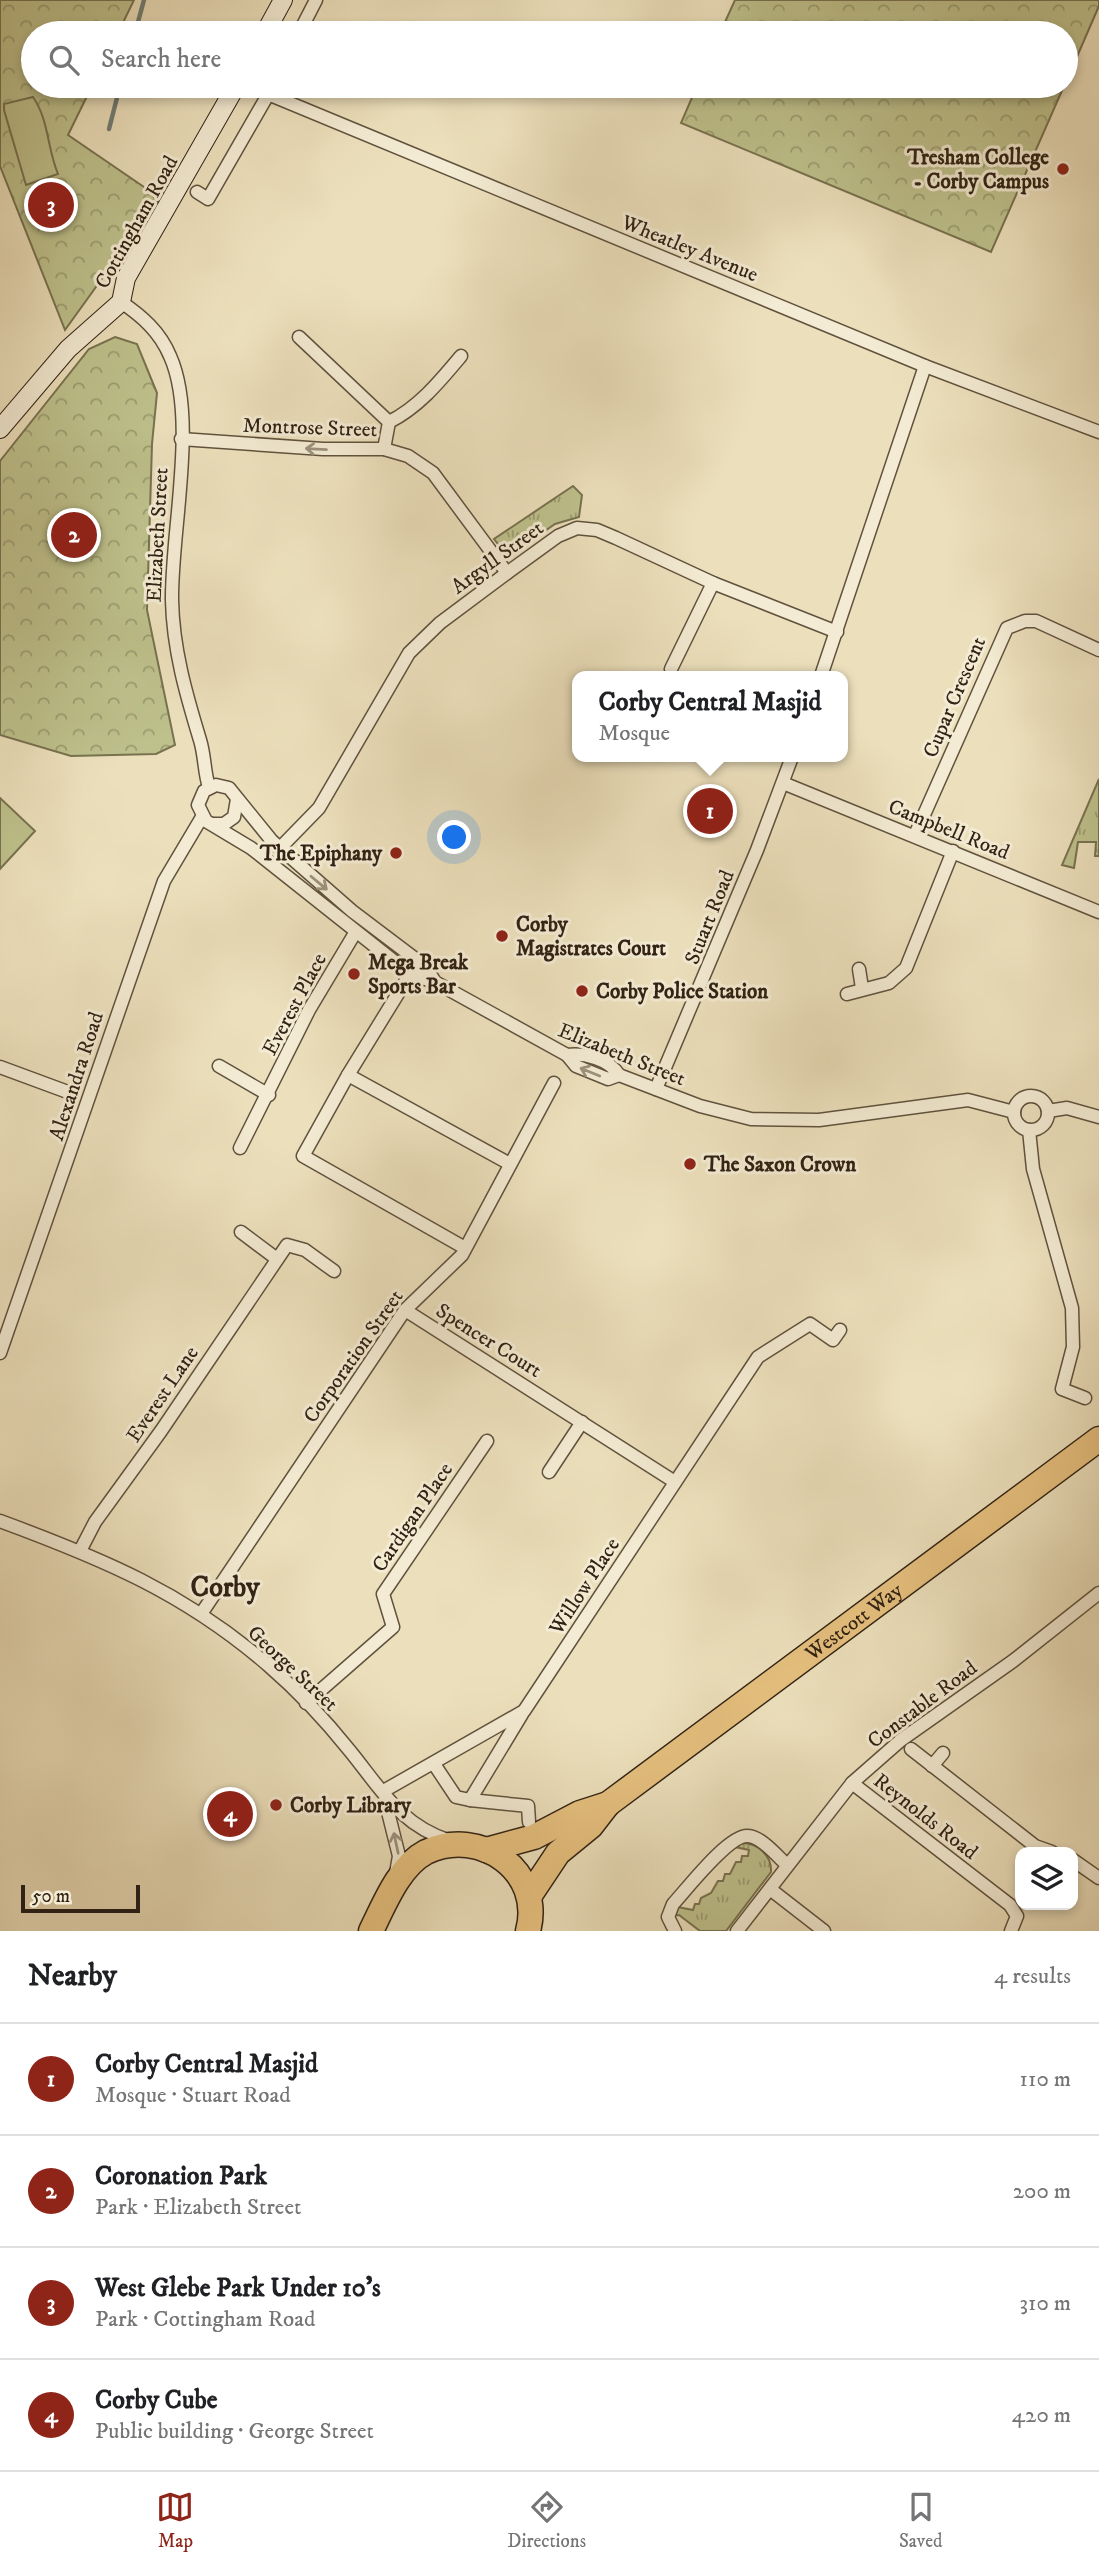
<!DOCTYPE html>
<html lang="en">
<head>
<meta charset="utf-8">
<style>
	:root { --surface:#fff; --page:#f6f6f6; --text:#202124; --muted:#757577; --line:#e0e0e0; --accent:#8f2418 }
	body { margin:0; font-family:"IM FELL DW Pica",serif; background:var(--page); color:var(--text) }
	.controls { position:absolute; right:21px; bottom:21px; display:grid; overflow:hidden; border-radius:14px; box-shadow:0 4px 10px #0003 }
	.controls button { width:63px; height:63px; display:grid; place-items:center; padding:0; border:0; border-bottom:2px solid var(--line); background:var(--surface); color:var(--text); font:35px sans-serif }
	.scale { position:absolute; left:21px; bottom:18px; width:119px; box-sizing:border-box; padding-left:7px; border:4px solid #312214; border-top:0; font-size:19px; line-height:24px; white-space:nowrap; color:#312214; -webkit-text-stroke:5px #f3ebd3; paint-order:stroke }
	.you { position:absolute; left:455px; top:838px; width:24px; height:24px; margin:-18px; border:5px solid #fff; border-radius:50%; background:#1a73e8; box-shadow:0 0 0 10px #1a73e833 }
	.badge { display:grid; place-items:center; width:46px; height:46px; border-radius:50%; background:var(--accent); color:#fff; font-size:23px; font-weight:700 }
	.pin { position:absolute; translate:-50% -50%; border:4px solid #fff; box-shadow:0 2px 7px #0006 }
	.popup { position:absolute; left:572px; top:671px; width:276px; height:91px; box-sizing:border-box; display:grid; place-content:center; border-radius:14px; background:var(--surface); filter:drop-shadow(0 2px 5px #0005); font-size:23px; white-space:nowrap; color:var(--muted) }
	.popup b { font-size:26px; color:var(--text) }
	.popup::after { content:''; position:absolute; left:50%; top:100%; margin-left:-14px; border:14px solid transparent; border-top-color:var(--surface) }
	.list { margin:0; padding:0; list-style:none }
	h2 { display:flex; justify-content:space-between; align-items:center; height:91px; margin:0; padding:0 28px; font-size:30px }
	h2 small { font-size:23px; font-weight:400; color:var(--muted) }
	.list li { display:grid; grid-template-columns:46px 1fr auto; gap:21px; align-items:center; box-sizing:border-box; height:112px; padding:0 28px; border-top:2px solid var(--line) }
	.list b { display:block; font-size:26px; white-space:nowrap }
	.list p { margin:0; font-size:23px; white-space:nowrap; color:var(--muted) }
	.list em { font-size:23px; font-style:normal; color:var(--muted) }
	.icon { flex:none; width:38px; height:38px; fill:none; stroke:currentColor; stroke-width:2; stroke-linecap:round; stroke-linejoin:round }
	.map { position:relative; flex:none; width:1099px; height:1931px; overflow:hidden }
	.search { position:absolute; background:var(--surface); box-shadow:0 4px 10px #0003; left:21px; right:21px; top:21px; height:77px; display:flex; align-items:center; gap:18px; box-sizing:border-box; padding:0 24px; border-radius:38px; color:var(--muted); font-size:26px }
	.sheet { height:539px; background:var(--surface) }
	nav { display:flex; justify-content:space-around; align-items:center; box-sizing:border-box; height:98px; border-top:2px solid var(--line); background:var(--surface); font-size:19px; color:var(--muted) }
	nav a { display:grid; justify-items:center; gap:4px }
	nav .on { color:var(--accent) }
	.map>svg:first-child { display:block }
	.grass { fill:url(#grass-tufts); stroke:#787250; stroke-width:2 }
	.forest { fill:url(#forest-crowns); stroke:#787250; stroke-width:2 }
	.pitch { fill:#bec18c; stroke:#787250; stroke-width:2 }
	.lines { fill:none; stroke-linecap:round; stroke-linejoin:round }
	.stream { stroke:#707e75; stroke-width:4.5 }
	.street-casing { stroke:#60523e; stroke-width:15 }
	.secondary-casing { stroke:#312214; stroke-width:20 }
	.highway-casing { stroke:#312214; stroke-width:27 }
	.street { stroke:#f3ebd3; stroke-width:12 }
	.secondary { stroke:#f3ebd3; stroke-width:18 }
	.highway { stroke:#e6c07e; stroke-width:24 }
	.oneway { stroke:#9c917d }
	.poi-dot { fill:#8f2418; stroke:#f3ebd3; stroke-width:2.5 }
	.labels { text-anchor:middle; stroke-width:6; stroke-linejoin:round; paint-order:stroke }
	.poi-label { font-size:21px; font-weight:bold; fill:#312214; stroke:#f3ebd3; text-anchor:start }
	.street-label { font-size:21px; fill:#312214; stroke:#f3ebd3 }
	.district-label { font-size:28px; font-weight:bold; fill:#312214; stroke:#f3ebd3 }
</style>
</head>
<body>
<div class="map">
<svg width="1099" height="1931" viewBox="0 0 1099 1931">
	<defs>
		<pattern id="grass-tufts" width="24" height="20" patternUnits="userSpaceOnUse" patternTransform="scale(1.75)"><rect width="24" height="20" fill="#bec18c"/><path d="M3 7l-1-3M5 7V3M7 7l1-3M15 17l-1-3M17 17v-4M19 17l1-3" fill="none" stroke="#9b9c71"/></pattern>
		<pattern id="forest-crowns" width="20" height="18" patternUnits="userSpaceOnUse" patternTransform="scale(1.75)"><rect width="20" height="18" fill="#bec18c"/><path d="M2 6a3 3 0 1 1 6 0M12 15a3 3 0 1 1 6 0" fill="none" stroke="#9b9c71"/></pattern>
	</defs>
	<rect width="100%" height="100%" fill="#ece0bc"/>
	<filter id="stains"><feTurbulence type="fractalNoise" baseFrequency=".00286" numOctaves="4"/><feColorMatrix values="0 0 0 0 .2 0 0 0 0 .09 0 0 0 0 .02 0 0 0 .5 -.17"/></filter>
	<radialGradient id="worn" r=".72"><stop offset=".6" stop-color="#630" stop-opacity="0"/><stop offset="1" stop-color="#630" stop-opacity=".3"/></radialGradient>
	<!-- grass -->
	<g class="grass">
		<polygon points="573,486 582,495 579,517 555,524 515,552 502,549 494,539"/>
		<polygon points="1099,779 1099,856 1095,856 1096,842 1078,842 1074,868 1062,865"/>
		<path d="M742 1843C758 1843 772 1856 771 1872L726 1931H700L679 1915 671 1916 678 1907 693 1910 695 1904H699L701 1898 711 1893 718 1881H723L725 1874H730L736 1862H741L742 1856H748L749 1850 735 1847Z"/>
	</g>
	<!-- forest -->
	<g class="forest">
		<polygon points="0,0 134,0 118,33 33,33 33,86 92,86 68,135 160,198 65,330 0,166"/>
		<polygon points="735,0 1099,0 1099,6 1066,82 1066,33 720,33"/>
		<polygon points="697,86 1064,86 991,252 681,123"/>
		<polygon points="115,337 137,344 157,393 152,444 147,610 175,745 156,754 71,756 0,735 0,461 89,349"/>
	</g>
	<!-- pitch -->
	<g class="pitch">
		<path d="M33 97C49 120 47 148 58 174L26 185 4 110V104Z"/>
		<polygon points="0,798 35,831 0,869"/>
	</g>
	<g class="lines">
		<!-- stream -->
		<g class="stream">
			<polyline points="135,33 144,0"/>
			<polyline points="109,129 120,86"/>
		</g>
		<!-- street casing -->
		<g class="street-casing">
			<g id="street">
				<polyline points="299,33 316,0"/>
				<polyline points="268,94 925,366 1099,432"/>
				<polyline points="197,192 208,199 273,86"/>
				<path d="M121 302C142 316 160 332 170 356 198 418 171 531 172 600 173 649 186 694 200 740 205 756 204 772 209 787"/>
				<polyline points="299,337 389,422 384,449"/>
				<path d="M389 422C419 407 440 381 461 356"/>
				<polyline points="181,439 323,449 384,449 408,456 433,473 507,573"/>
				<polyline points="671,669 713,583"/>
				<polyline points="821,676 925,366"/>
				<polyline points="783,783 1099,912"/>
				<polyline points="213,824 224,824 234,817 237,799"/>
				<polyline points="915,835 1007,628 1025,621 1036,621 1099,650"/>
				<polyline points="280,848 319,808 409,653 440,623 507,573 558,536 577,528 597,530 616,538 713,583 837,632"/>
				<polyline points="859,969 862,988"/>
				<polyline points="410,974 348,1075 303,1156 465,1248"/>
				<path d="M435 982 426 967 352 911 272 841 229 788 216 785 204 791 198 805 206 821 251 848 410 974 435 982 567 1055C585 1053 609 1059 619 1075L700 1106 751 1119 819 1120 968 1100 1014 1112"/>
				<polyline points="847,994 889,983 906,968 953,851"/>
				<polyline points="567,1055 576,1066 608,1079 619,1075"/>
				<polyline points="219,1066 269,1095"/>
				<polyline points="0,1067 65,1091"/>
				<polyline points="348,1075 510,1164"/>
				<polyline points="656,1089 757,850 792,757"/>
				<circle cx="1031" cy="1113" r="17"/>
				<polyline points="1048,1111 1067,1108 1099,1117"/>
				<polyline points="1029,1130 1033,1169 1072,1308 1073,1347 1062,1389 1085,1398"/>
				<polyline points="240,1148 309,1010 355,933"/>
				<polyline points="241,1232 277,1259"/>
				<polyline points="405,1310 675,1482"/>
				<polyline points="0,1353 164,881 202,817"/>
				<polyline points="549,1472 582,1422"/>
				<path d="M0 1521C103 1559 185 1593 269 1666 298 1691 326 1721 350 1751 381 1789 400 1825 450 1841"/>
				<polyline points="80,1551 95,1522 161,1431 287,1245 305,1250 334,1271"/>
				<polyline points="201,1614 405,1310 462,1255 554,1083"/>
				<polyline points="306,1703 393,1627 383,1594 487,1441"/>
				<polyline points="911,1749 1035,1846 1052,1852"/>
				<polyline points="434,1764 456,1797 470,1800 522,1714"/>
				<polyline points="932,1766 943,1753"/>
				<polyline points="852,1783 1010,1905 1017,1916 1011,1931"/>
				<polyline points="387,1789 524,1711 758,1357 810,1324 833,1340 840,1330"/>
				<polyline points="385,1800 399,1856 396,1873"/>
				<polyline points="470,1800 528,1806 529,1822"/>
				<polyline points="1073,1860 1099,1878"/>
				<polyline points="770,1889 824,1931"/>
				<path d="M675 1931 668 1917 673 1904C687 1889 729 1834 748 1836 762 1837 777 1856 787 1865"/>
				<polyline points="737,1931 852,1783 901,1740 1013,1661 1099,1593"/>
			</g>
		</g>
		<!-- secondary casing -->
		<g class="secondary-casing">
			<g id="secondary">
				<polyline points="265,33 283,0"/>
				<polyline points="0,429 68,349 121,302 126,278 236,86"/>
			</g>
		</g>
		<!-- highway casing -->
		<g class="highway-casing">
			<g id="highway">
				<polyline points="486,1850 534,1837 580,1813 608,1804"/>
				<path id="s1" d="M530 1895 558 1853 591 1826 608 1804 1099 1439"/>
				<path d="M371 1931C384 1905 399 1866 426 1852 481 1826 544 1872 528 1931"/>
			</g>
		</g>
		<!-- street -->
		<use href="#street" class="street"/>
		<!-- secondary -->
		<use href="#secondary" class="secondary"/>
		<!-- highway -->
		<use href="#highway" class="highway"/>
	</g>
	<!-- one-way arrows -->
	<defs><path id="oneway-shaft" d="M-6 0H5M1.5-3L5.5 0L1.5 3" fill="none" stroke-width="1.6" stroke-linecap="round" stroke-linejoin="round" transform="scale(1.75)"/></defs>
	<g class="oneway">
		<use href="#oneway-shaft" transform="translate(316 449) rotate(-177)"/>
		<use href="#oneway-shaft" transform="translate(319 883) rotate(40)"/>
		<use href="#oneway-shaft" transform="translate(590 1072) rotate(-158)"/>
		<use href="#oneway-shaft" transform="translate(396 1843) rotate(-102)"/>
	</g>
	<!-- markers -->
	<g class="poi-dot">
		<circle cx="1063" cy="169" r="7"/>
		<circle cx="396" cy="853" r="7"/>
		<circle cx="502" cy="936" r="7"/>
		<circle cx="354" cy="974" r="7"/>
		<circle cx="582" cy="991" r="7"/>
		<circle cx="690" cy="1164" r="7"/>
		<circle cx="276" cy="1805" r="7"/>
	</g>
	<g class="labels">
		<!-- poi labels -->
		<g class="poi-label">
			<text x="1049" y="164" text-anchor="end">Tresham College<tspan x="1049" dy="24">- Corby Campus</tspan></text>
			<text x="382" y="860" text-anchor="end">The Epiphany</text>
			<text x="516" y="931">Corby<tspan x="516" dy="24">Magistrates Court</tspan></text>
			<text x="368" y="969">Mega Break<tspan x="368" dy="24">Sports Bar</tspan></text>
			<text x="596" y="998">Corby Police Station</text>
			<text x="704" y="1171">The Saxon Crown</text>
			<text x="290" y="1812">Corby Library</text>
		</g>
		<!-- street labels -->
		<g class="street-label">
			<text transform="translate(136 222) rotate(-61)" y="7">Cottingham Road</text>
			<text transform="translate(690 248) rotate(22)" y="7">Wheatley Avenue</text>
			<text transform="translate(310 427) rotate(2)" y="7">Montrose Street</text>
			<text transform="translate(157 535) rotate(-87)" y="7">Elizabeth Street</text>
			<text transform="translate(497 557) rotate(-36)" y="7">Argyll Street</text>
			<text transform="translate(954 697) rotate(-67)" y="7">Cupar Crescent</text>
			<text transform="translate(949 829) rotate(22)" y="7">Campbell Road</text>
			<text transform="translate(709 917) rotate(-68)" y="7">Stuart Road</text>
			<text transform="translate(294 1004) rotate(-62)" y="7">Everest Place</text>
			<text transform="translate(622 1054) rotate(22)" y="7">Elizabeth Street</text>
			<text transform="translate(76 1076) rotate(-72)" y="7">Alexandra Road</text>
			<text transform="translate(489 1340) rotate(32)" y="7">Spencer Court</text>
			<text transform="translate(353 1356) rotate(-55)" y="7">Corporation Street</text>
			<text transform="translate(162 1394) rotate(-56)" y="7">Everest Lane</text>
			<text transform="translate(412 1517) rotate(-56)" y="7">Cardigan Place</text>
			<text transform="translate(584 1586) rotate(-57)" y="7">Willow Place</text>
			<text dy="7" stroke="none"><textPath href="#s1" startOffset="427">Westcott Way</textPath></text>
			<text transform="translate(293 1668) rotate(43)" y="7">George Street</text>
			<text transform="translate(922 1704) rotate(-37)" y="7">Constable Road</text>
			<text transform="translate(926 1816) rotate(38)" y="7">Reynolds Road</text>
		</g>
		<!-- district labels -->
		<g class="district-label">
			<text x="225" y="1596">Corby</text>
		</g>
	</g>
	<rect width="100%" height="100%" filter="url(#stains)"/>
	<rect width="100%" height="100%" fill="url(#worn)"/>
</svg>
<div class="controls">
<button><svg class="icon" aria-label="layers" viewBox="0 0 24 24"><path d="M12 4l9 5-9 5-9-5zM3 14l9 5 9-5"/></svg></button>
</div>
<div class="scale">50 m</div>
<div class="you"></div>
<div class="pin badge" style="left:710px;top:811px">1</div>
<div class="popup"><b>Corby Central Masjid</b>Mosque</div>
<div class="pin badge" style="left:74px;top:535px">2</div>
<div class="pin badge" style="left:51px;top:205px">3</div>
<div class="pin badge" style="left:230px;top:1814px">4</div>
<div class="search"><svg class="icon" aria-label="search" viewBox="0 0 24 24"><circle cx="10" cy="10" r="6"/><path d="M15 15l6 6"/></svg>Search here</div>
</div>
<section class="sheet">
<h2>Nearby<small>4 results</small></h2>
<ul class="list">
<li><span class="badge">1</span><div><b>Corby Central Masjid</b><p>Mosque · Stuart Road</p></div><em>110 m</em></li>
<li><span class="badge">2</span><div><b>Coronation Park</b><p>Park · Elizabeth Street</p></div><em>200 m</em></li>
<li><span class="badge">3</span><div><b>West Glebe Park Under 10's</b><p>Park · Cottingham Road</p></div><em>310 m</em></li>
<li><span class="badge">4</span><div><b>Corby Cube</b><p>Public building · George Street</p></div><em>420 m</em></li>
</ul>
</section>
<nav>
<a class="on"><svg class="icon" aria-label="map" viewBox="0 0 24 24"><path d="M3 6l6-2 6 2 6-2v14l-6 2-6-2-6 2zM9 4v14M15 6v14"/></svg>Map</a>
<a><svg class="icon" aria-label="directions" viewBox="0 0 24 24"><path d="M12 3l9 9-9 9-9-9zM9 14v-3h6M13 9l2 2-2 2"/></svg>Directions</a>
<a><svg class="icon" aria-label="saved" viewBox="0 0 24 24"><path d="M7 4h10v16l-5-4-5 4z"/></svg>Saved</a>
</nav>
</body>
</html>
